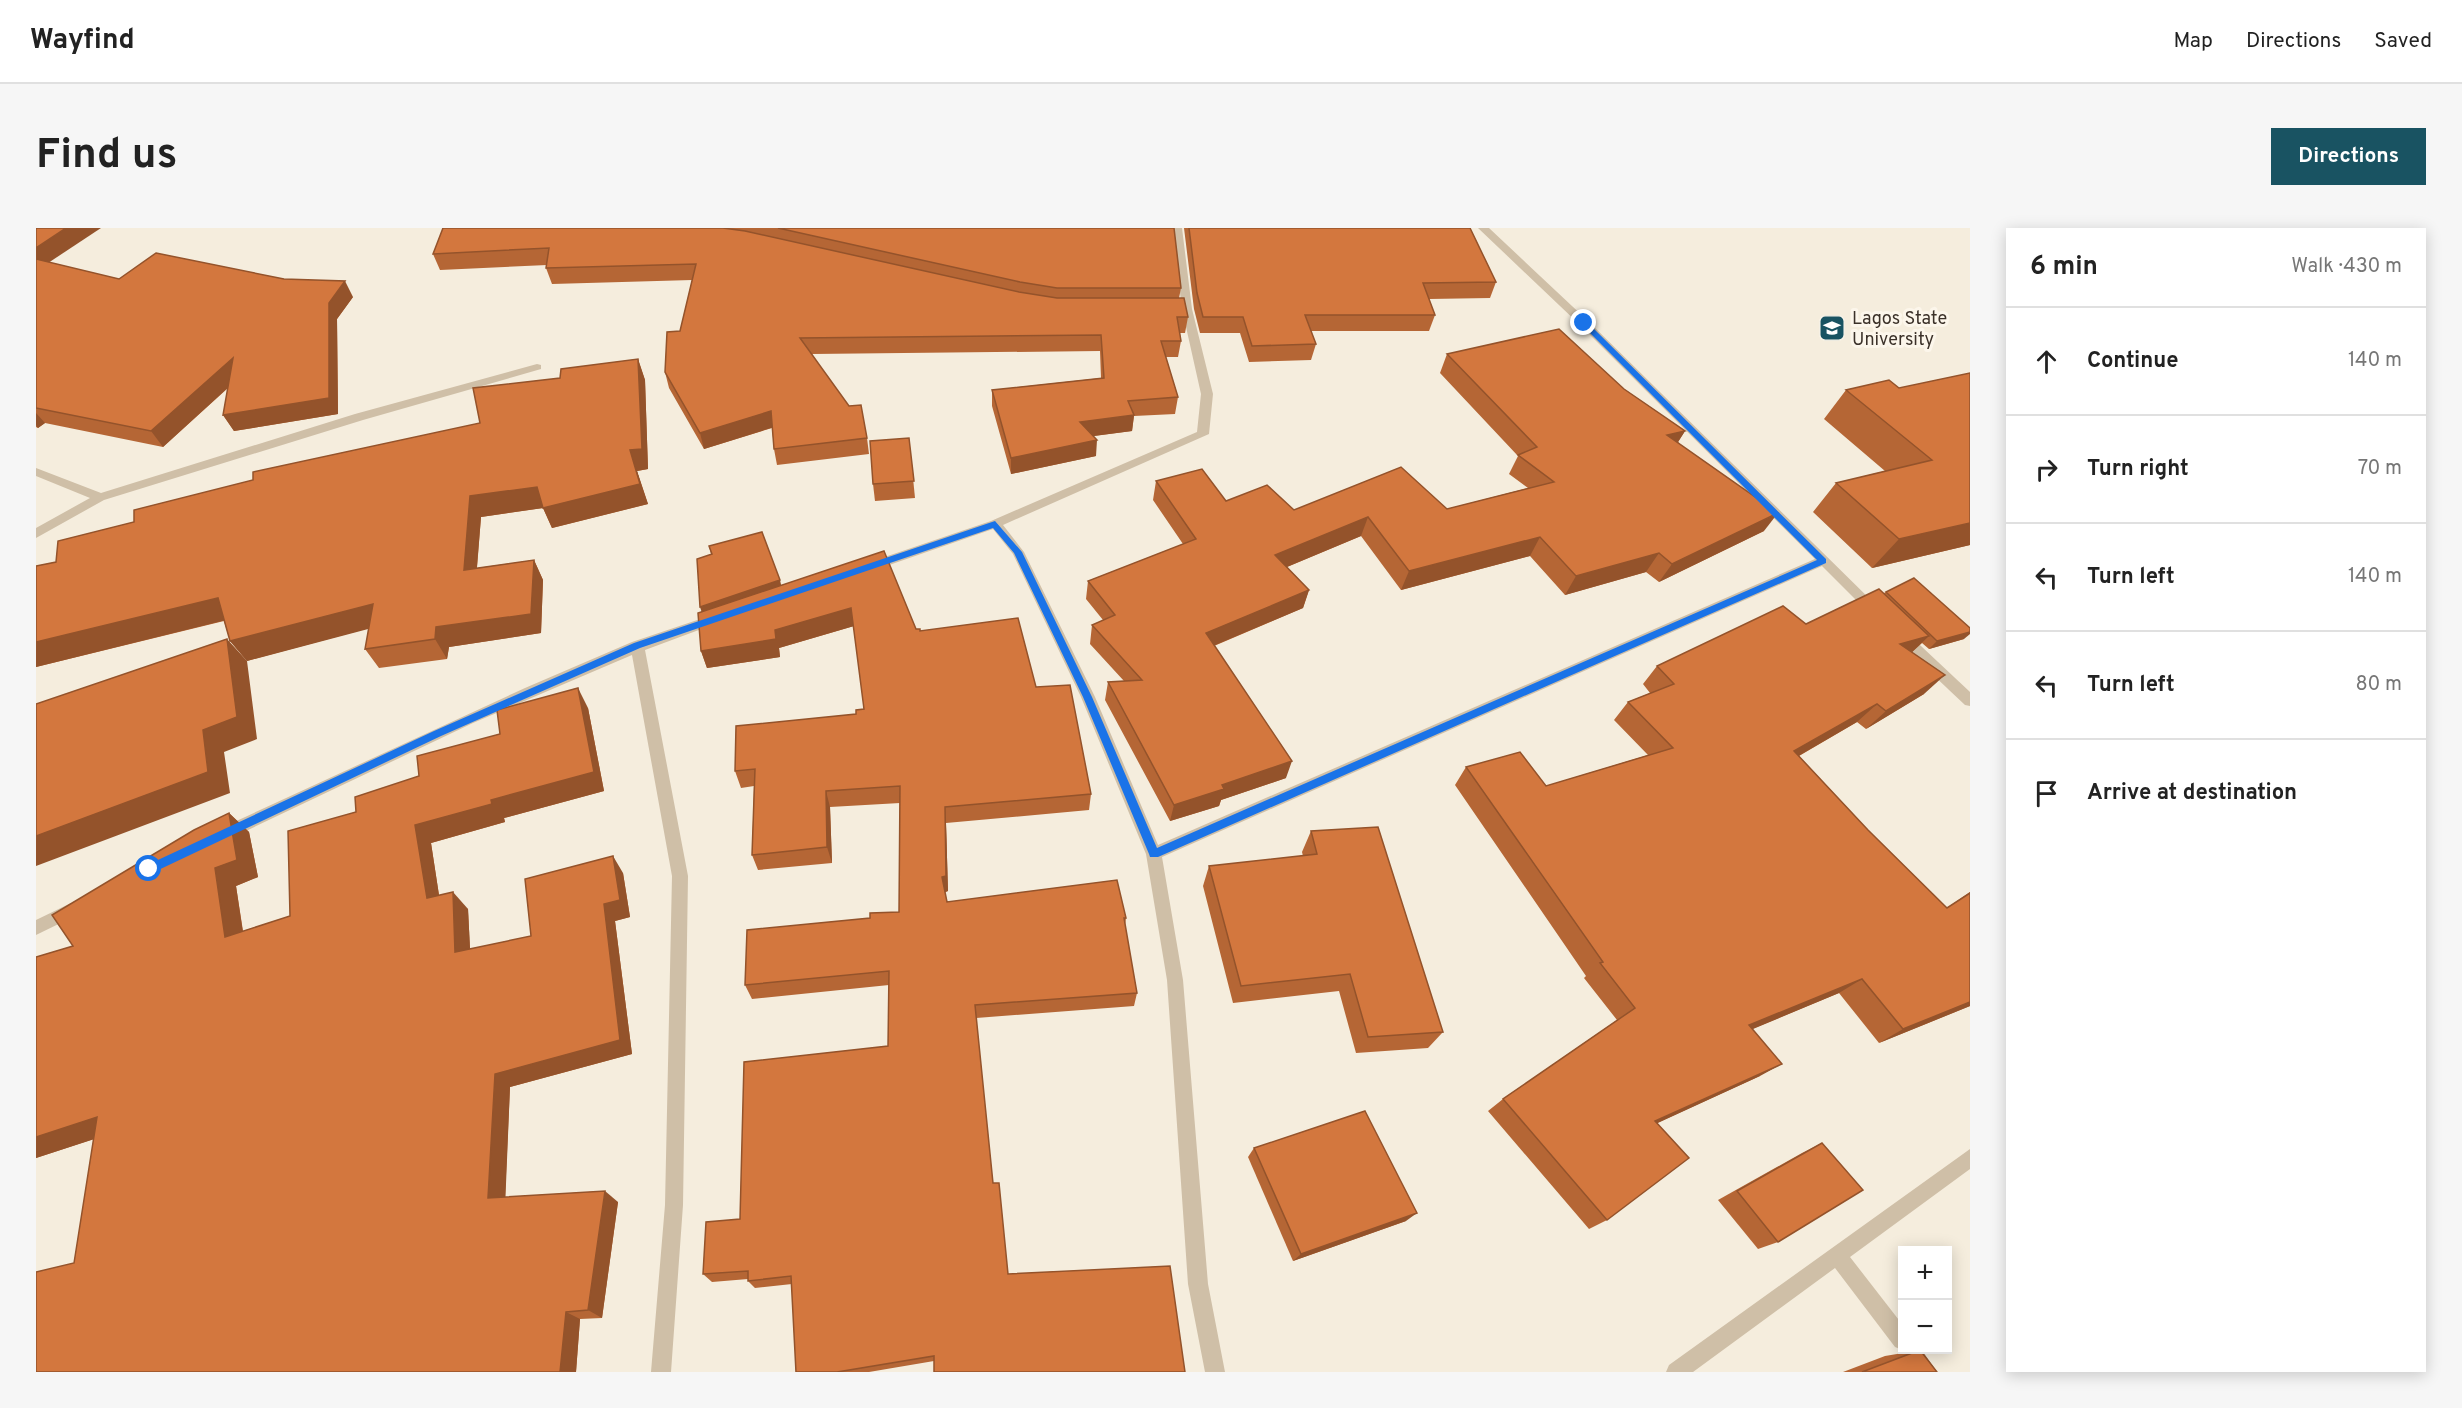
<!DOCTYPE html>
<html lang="en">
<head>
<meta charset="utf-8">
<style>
	:root { --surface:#fff; --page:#f6f6f6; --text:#222; --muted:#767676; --line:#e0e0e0; --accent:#195362 }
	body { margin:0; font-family:Overpass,sans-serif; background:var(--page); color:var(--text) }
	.controls { position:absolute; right:18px; bottom:18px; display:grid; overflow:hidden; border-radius:0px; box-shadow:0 3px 15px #0003 }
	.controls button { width:54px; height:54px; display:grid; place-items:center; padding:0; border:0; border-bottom:2px solid var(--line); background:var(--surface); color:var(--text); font:30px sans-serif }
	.stop { position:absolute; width:18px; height:18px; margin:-14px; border:4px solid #1a73e8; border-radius:50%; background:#fff }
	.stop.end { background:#1a73e8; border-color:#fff; box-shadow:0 2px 6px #0008 }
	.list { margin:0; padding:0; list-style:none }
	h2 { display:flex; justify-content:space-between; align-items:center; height:78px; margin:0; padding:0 24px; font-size:26px }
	h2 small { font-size:20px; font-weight:400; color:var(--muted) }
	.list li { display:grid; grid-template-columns:39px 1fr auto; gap:18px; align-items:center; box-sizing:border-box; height:108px; padding:0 24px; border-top:2px solid var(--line) }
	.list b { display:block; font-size:22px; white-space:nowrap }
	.list em { font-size:20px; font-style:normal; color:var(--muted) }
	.icon { flex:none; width:33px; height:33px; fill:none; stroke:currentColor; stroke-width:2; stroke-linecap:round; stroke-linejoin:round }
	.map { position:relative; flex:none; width:1934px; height:1144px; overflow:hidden; border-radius:0px }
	header { display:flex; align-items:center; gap:36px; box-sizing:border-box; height:84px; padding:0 30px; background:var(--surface); border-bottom:2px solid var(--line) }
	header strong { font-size:28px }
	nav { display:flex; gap:33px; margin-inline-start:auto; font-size:21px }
	.intro { display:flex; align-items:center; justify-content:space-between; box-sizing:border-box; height:144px; padding:0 36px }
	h1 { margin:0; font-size:42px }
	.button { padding:15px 27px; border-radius:0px; background:var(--accent); color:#fff; font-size:21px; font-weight:700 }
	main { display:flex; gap:36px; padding:0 36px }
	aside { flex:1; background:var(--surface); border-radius:0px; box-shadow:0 3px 15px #0003 }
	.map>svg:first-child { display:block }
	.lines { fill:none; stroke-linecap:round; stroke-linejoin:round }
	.street { fill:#cfbfa7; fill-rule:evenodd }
	.wall { fill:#b56635 }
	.shaded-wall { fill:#94532b }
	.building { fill:#d3773e; stroke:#94532b; stroke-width:1.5 }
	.route { fill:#1a73e8 }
	.labels { text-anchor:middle; stroke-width:6; stroke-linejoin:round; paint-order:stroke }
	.far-poi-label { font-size:18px; fill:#3b3129; stroke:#fcf6eb; text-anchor:start }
</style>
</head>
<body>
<header>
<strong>Wayfind</strong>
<nav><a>Map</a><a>Directions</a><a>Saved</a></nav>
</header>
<div class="intro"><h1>Find us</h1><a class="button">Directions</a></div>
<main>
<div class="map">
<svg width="1934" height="1144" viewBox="0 0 1934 1144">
	<rect width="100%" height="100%" fill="#f5eddd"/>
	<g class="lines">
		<!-- street -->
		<g class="street">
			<polygon points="1136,0 1146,0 1156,81 1177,166 1173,206 967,297 988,324 1059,469 1122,617 1779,331 1544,97 1442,0 1453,0 1552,93 1845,382 1838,387 1833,385 1786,338 1126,629 1147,752 1172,1056 1189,1144 1169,1144 1152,1056 1131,752 1110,626 1045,469 977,326 957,301 833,344 827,339 828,336 955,293 1161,204 1165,166 1146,81"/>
			<polygon points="501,136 505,137 505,141 327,192 68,272 0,310 0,300 54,270 0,248 0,240 65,265 319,186"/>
			<polygon points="682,385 687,387 689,390 687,393 609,422 652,648 647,977 635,1144 615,1144 629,977 636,648 596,427 437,495 193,611 188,612 183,611 180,606 183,601 489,460 596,414"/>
			<polygon points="1864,402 1869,403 1934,464 1934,478 1929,477 1859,411 1857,407"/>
			<polygon points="35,675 41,677 43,682 41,687 0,707 0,692"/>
			<polygon points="1934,921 1934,941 1814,1029 1866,1096 1866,1122 1886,1122 1901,1144 1878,1144 1867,1129 1864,1121 1859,1119 1799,1040 1657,1144 1630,1144 1633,1137"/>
		</g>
	</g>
	<!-- wall -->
	<g class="wall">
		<polygon points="0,0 13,35 83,51 317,69 301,91 302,186 198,203 187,187 192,160 127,219 9,195 2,200 0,199"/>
		<polygon points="407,0 1138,0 1145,60 1143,70 1152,89 1149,105 1144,105 1145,113 1142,129 1130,129 1142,169 1139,186 1098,188 1096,203 1057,208 1060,228 975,246 956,178 956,162 1065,150 1064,123 776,126 831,210 833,226 741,237 738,221 736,200 668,221 633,160 629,144 644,103 656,52 516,56 510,40 511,37 404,42 397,26"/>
		<polygon points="1148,0 1434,0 1460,54 1454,70 1393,71 1399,87 1393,103 1275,103 1280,116 1275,132 1213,134 1204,105 1164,105 1158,81"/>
		<polygon points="1411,126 1588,161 1649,203 1642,214 1728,303 1623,354 1610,344 1529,367 1494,328 1365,362 1325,308 1251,339 1273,362 1267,380 1178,418 1250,550 1185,572 1183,578 1134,593 1069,472 1072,454 1088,453 1054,416 1056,397 1067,392 1050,371 1052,353 1147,316 1117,272 1120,253 1190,273 1258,282 1411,281 1492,260 1473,246 1482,228 1404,145"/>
		<polygon points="602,131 609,152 612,241 601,243 612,276 516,300 507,280 445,289 441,340 498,332 507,352 505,405 413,419 411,431 343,440 329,421 333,400 211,433 194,413 188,393 0,439 0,338 20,334 98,294 444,195 524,150"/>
		<polygon points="1863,160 1934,317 1836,340 1777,284 1800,255 1849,243 1788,191 1810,162"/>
		<polygon points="873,210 879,270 839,273 837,256"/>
		<polygon points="673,318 745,357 880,401 1000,459 1055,566 1053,582 910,595 912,663 909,664 911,674 1090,690 1089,697 1101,765 1098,778 940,790 898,1133 833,1144 760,1144 756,1056 719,1060 712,1053 712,1051 676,1054 667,1046 704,991 852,818 853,757 716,771 709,757 834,690 863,684 864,575 794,579 796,635 722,642 716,627 718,558 705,560 699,543 820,486 828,481 818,398 743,420 744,429 671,440 665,423 666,383 675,326"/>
		<polygon points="1850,364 1928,411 1893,421 1886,415 1876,424 1888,466 1830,501 1821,494 1763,528 1832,602 1911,680 1934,664 1934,778 1843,815 1803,765 1716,801 1724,848 1621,895 1571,992 1553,1001 1452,883 1467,871 1581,792 1548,750 1550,748 1419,557 1430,539 1510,558 1612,527 1578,492 1592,474 1614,465 1607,456 1621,438 1770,396 1848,365"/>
		<polygon points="552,480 568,563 468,590 469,594 395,615 403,667 432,681 434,721 495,708 587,645 594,689 579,693 596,826 474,859 469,969 582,974 566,1090 544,1091 540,1144 0,1144 38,1035 58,911 0,930 0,729 37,718 193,585 213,604 222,649 200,658 207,703 254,688 320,584 383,548 464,506"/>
		<polygon points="1275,603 1407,804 1392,820 1320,825 1303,763 1197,775 1167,658 1173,638 1267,628 1266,624"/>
		<polygon points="1786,915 1742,1014 1722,1021 1682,972 1766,925"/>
		<polygon points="1218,920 1370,993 1257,1033 1212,929"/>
		<polygon points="1885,1122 1901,1144 1807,1144 1849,1128"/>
	</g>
	<!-- shaded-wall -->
	<g class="shaded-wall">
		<polygon points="30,0 65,0 0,43 0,20"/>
		<polygon points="309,53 317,69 301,91 302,186 198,203 187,187 293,75"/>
		<polygon points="197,130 208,145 127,219 115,203"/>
		<polygon points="602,131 609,152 612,241 601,243 612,276 516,300 507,280 445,289 439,362 428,342 434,268 501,259 594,222"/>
		<polygon points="735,183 738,199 668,221 664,205"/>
		<polygon points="0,185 9,195 2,200 0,197"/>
		<polygon points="1098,187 1096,203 1043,210 1044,194"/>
		<polygon points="1649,203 1637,222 1631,207"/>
		<polygon points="1061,212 1060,228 975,246 975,230"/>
		<polygon points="1742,285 1728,303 1623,354 1636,336"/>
		<polygon points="1332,289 1325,308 1234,346 1239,327"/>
		<polygon points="1934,295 1934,317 1836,340 1863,311"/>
		<polygon points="1504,309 1494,328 1365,362 1373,343"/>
		<polygon points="1623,325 1610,344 1529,367 1540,348"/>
		<polygon points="498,332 507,352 505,405 413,419 411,431 399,411 400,399"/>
		<polygon points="744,352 746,361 667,388 664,379"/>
		<polygon points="1273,362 1267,380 1165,423 1170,405"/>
		<polygon points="182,370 198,390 0,439 0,414"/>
		<polygon points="337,376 351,396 211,433 194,413"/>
		<polygon points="815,380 818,398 743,420 744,429 671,440 665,423"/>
		<polygon points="1934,404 1934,406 1928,411 1893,421 1901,413"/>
		<polygon points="1893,408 1873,427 1864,416"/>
		<polygon points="191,411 211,433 221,511 188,524 194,565 0,638 0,608 167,502"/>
		<polygon points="1909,447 1888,466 1830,501 1850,483"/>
		<polygon points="542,460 552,480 568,563 468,590 469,594 395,615 406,687 391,670 379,597 455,572"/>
		<polygon points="1841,476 1821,494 1740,541 1758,523"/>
		<polygon points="1256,533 1250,550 1185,572 1183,578 1134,593 1138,577 1186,557"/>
		<polygon points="790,563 794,579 796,635 791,619"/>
		<polygon points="909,579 910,595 912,663 907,665 906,649"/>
		<polygon points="193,585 213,604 222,649 200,658 210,725 189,709 179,640"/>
		<polygon points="577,628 587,645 594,689 579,693 596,826 474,859 469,980 452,970 459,846 568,676"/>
		<polygon points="417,664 432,681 435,740 419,724"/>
		<polygon points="1826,751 1803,765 1693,811 1713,797"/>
		<polygon points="1934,774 1934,778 1843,815 1867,801"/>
		<polygon points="1746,836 1724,848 1600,905 1619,893"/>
		<polygon points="61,889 89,901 0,930 0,909"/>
		<polygon points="569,963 582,974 566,1090 552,1082"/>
		<polygon points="1381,985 1370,993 1257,1033 1265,1026"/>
		<polygon points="530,1084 544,1091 540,1144 524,1144"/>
	</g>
	<!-- building -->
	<g class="building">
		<polygon points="0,0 30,0 0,20"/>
		<polygon points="407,0 687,0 709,3 983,64 1021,70 1148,70 1152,89 1141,89 1145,113 1125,113 1142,169 1092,173 1098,187 1044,194 1061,212 975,230 956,162 1068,150 1065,107 764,110 813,178 825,177 831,210 738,221 735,183 664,205 629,144 631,104 644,103 660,36 510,40 513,20 397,26"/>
		<polygon points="742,0 1138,0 1145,60 1021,60 984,54"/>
		<polygon points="1153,0 1434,0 1460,54 1387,55 1399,87 1269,87 1280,116 1216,118 1207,89 1167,89 1161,65"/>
		<polygon points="120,25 248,51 309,53 293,75 293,170 187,187 197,130 115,203 0,180 0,31 83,51"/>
		<polygon points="1523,101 1588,161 1649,203 1631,207 1742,285 1636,336 1623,325 1540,348 1504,309 1373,343 1332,289 1239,327 1273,362 1170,405 1256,533 1186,557 1188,561 1138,577 1072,454 1106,452 1056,397 1079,387 1052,353 1160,311 1120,253 1166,241 1190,273 1231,257 1258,282 1365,239 1411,281 1518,254 1482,227 1501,219 1411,126"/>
		<polygon points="602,131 606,221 594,222 604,256 507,280 501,259 434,268 428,342 498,332 495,386 400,399 399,411 329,421 337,376 194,413 182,370 0,414 0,338 20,334 22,313 98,294 98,282 217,252 217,244 444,195 437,160 524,150 525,141"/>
		<polygon points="1934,145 1934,295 1863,311 1800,255 1896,232 1810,162 1853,152 1863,160"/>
		<polygon points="873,210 878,253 837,256 834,213"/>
		<polygon points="726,304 744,352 664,379 661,331 676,326 673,318"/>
		<polygon points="848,323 880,401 884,401 884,403 982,390 1000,459 1034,457 1055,566 909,579 910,648 906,649 911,674 1081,652 1090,690 1088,690 1101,765 939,777 957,955 963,955 972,1046 1134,1038 1149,1144 898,1144 898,1128 801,1144 760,1144 755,1048 712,1053 712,1043 667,1046 670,994 704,991 708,834 852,818 853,743 709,757 711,702 834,690 834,685 863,684 864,558 790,563 791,619 716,627 719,541 699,543 700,498 820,486 820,482 828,481 815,380 739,402 740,411 665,423 662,385"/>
		<polygon points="1878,350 1934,400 1934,404 1901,413 1850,364"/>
		<polygon points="1843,361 1893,408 1864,416 1909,447 1850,483 1841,476 1758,523 1832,602 1911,680 1934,665 1934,774 1867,801 1826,751 1713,797 1746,836 1619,893 1653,930 1571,992 1467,871 1599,780 1564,735 1567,734 1430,539 1484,524 1510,558 1637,520 1592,474 1638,456 1621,438 1747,378 1770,396"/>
		<polygon points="191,411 201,489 167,502 172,544 0,608 0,476"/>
		<polygon points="542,460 558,544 455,572 456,576 379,597 391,670 417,664 419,724 495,708 489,651 577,628 584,672 568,676 584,812 459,846 452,970 569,963 552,1082 530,1084 524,1144 0,1144 0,1044 38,1035 61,889 0,909 0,729 37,718 16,687 158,602 193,585 201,632 179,640 189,709 254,688 252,603 320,584 319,569 383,548 381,528 464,506 461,482"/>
		<polygon points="1342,599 1407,804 1332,809 1314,746 1205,758 1173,638 1281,626 1275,603"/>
		<polygon points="1329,883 1381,985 1265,1026 1218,920"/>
		<polygon points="1786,915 1827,962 1742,1014 1701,963"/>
		<polygon points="1884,1122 1901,1144 1826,1144"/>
	</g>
	<!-- route -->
	<polygon class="route" points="1545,93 1550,93 1790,331 1790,335 1122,629 1114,629 1113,626 1047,469 978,325 957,300 604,420 405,508 116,645 113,646 108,641 109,638 398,503 598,415 959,293 986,324 1056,469 1121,620 1781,332 1545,96"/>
	<!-- icons -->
	<defs>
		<g id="university-square" transform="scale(1.35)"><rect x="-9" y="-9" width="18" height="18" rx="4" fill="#195362" stroke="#fcf6eb"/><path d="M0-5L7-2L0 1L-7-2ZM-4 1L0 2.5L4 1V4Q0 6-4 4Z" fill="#fff"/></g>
	</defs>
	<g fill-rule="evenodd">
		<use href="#university-square" x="1796" y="100"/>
	</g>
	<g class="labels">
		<!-- far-poi labels -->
		<g class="far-poi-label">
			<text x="1816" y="96">Lagos State<tspan x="1816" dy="21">University</tspan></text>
		</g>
	</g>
</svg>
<div class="controls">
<button>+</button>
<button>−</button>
</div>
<div class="stop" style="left:113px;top:641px"></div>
<div class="stop end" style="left:1548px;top:95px"></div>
</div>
<aside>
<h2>6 min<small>Walk · 430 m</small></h2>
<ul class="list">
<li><svg class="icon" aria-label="ahead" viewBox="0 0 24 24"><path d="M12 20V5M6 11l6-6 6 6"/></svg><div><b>Continue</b></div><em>140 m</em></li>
<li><svg class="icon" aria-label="right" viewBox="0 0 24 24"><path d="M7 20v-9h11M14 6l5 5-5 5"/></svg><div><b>Turn right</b></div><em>70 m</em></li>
<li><svg class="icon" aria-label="left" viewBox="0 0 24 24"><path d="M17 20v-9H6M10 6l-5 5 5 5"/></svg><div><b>Turn left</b></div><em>140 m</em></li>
<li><svg class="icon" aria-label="left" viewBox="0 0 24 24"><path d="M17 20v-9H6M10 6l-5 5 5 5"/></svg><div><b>Turn left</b></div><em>80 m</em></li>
<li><svg class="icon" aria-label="arrive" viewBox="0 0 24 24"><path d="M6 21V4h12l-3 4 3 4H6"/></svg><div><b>Arrive at destination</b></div></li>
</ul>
</aside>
</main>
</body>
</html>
